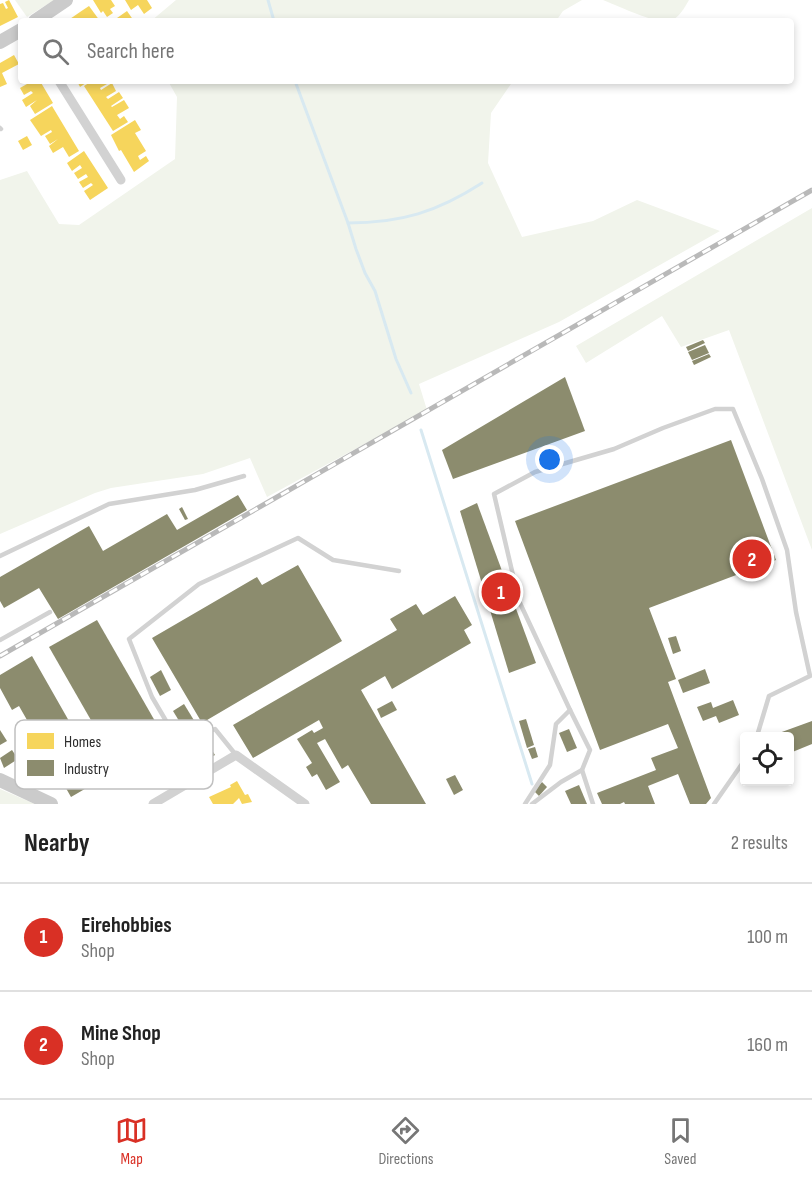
<!DOCTYPE html>
<html lang="en">
<head>
<meta charset="utf-8">
<style>
	:root { --surface:#fff; --page:#f2f2f2; --text:#222; --muted:#767676; --line:#e0e0e0; --accent:#d93025 }
	body { margin:0; font-family:"Sofia Sans Condensed",sans-serif; background:var(--page); color:var(--text) }
	.controls { position:absolute; right:18px; bottom:18px; display:grid; overflow:hidden; border-radius:6px; box-shadow:0 3px 9px #0003 }
	.controls button { width:54px; height:54px; display:grid; place-items:center; padding:0; border:0; border-bottom:2px solid var(--line); background:var(--surface); color:var(--text); font:30px sans-serif }
	.you { position:absolute; left:550px; top:460px; width:21px; height:21px; margin:-15px; border:4px solid #fff; border-radius:50%; background:#1a73e8; box-shadow:0 0 0 9px #1a73e833 }
	.badge { display:grid; place-items:center; width:39px; height:39px; border-radius:50%; background:var(--accent); color:#fff; font-size:20px; font-weight:700 }
	.pin { position:absolute; translate:-50% -50%; border:3px solid #fff; box-shadow:0 2px 6px #0006 }
	.list { margin:0; padding:0; list-style:none }
	h2 { display:flex; justify-content:space-between; align-items:center; height:78px; margin:0; padding:0 24px; font-size:26px }
	h2 small { font-size:20px; font-weight:400; color:var(--muted) }
	.list li { display:grid; grid-template-columns:39px 1fr auto; gap:18px; align-items:center; box-sizing:border-box; height:108px; padding:0 24px; border-top:2px solid var(--line) }
	.list b { display:block; font-size:22px; white-space:nowrap }
	.list p { margin:0; font-size:20px; white-space:nowrap; color:var(--muted) }
	.list em { font-size:20px; font-style:normal; color:var(--muted) }
	.icon { flex:none; width:33px; height:33px; fill:none; stroke:currentColor; stroke-width:2; stroke-linecap:round; stroke-linejoin:round }
	.map { position:relative; flex:none; width:812px; height:804px; overflow:hidden }
	.search { position:absolute; background:var(--surface); box-shadow:0 3px 9px #0003; left:18px; right:18px; top:18px; height:66px; display:flex; align-items:center; gap:15px; box-sizing:border-box; padding:0 21px; border-radius:6px; color:var(--muted); font-size:22px }
	.sheet { height:294px; background:var(--surface) }
	nav { display:flex; justify-content:space-around; align-items:center; box-sizing:border-box; height:84px; border-top:2px solid var(--line); background:var(--surface); font-size:16px; color:var(--muted) }
	nav a { display:grid; justify-items:center; gap:3px }
	nav .on { color:var(--accent) }
	.map>svg:first-child { display:block }
	.green { fill:#f1f4eb }
	.homes { fill:#f6d55c }
	.industry { fill:#8c8c6e }
	.lines { fill:none; stroke-linecap:round; stroke-linejoin:round }
	.stream { stroke:#d8e9f1; stroke-width:3 }
	.service { stroke:#d2d2d2; stroke-width:4.5 }
	.minor { stroke:#d2d2d2; stroke-width:9 }
	.secondary { stroke:#cbcbcb; stroke-width:14 }
	.rail-casing { stroke:#b9b9b9; stroke-width:5 }
	.rail { stroke:#fff; stroke-width:3; stroke-dasharray:9; stroke-linecap:butt }
	.key { fill:#fff; stroke:#c0c0c0; stroke-width:1.5 }
	.key-label { font-size:16px; fill:#2d2d2d }
</style>
</head>
<body>
<div class="map">
<svg width="812" height="804" viewBox="0 0 812 804">
	<rect width="100%" height="100%" fill="#fff"/>
	<!-- green -->
	<g class="green">
		<polygon points="15,0 54,0 27,17"/>
		<polygon points="176,0 582,0 563,11 556,21 151,21"/>
		<path d="M603 0H689C685 7 679 18 670 21 658 25 616 5 603 0Z"/>
		<polygon points="168,81 513,81 491,113 488,163 522,237 593,221 637,200 720,231 559,322 419,384 427,410 267,497 250,458 203,474 111,488 95,493 0,534 0,180 27,171 59,224 79,225 175,159 177,97"/>
		<polygon points="812,208 812,550 729,330 681,347 662,316 586,363 576,346"/>
		<polygon points="0,789 35,804 0,804"/>
	</g>
	<!-- homes -->
	<g class="homes">
		<polygon points="9,0 18,17 0,26 0,4 3,3 6,9 8,8 5,2"/>
		<polygon points="93,0 111,0 115,6 110,9 113,13 107,17 103,11 101,13"/>
		<polygon points="125,0 147,0 152,8 144,14 138,5 131,10"/>
		<polygon points="89,6 100,21 67,21 80,12"/>
		<polygon points="127,11 134,21 119,21 117,18"/>
		<polygon points="14,55 19,64 2,73 7,84 0,87 0,63"/>
		<polygon points="25,81 40,81 53,103 35,114 30,106 37,100 26,107 22,100 33,93 31,91 24,95 20,88 27,84"/>
		<polygon points="77,81 89,81 80,87"/>
		<polygon points="92,81 105,81 107,84 100,88 101,90 112,83 116,91 106,97 108,99 119,92 123,98 111,106 112,107 124,100 129,108 117,115 120,119 124,116 128,122 113,131 84,86"/>
		<polygon points="52,106 79,151 69,157 63,147 53,153 49,146 58,139 50,144 45,136 52,132 51,130 41,136 30,120"/>
		<polygon points="135,120 141,130 135,133 146,151 138,156 140,160 146,156 149,161 134,172 121,150 119,151 111,135"/>
		<polygon points="27,136 32,145 23,150 18,141"/>
		<polygon points="84,151 108,188 90,200 84,191 93,185 91,183 83,188 79,182 88,177 86,174 78,179 74,173 82,168 80,165 72,171 67,163"/>
		<polygon points="237,781 245,795 248,794 252,802 242,804 239,798 233,804 213,804 209,797 231,787 230,785"/>
	</g>
	<!-- industry -->
	<g class="industry">
		<polygon points="703,340 705,343 688,351 686,347"/>
		<polygon points="705,345 709,353 692,360 688,352"/>
		<polygon points="709,354 711,357 694,365 692,361"/>
		<polygon points="565,377 585,431 453,479 442,450"/>
		<polygon points="731,440 776,560 649,608 676,679 668,682 711,798 706,804 690,804 678,774 648,786 655,804 625,804 624,802 620,804 602,804 597,793 656,770 651,758 678,748 668,724 600,750 515,521"/>
		<polygon points="238,495 247,510 58,619 39,588 4,608 0,601 0,577 89,526 103,551 167,514 177,530"/>
		<polygon points="477,503 536,663 509,673 460,511"/>
		<polygon points="182,507 188,519 185,520 179,509"/>
		<polygon points="298,565 342,641 202,723 152,638 257,577 262,585"/>
		<polygon points="455,596 472,625 464,630 471,643 392,689 385,676 361,690 426,804 371,804 348,765 342,769 325,739 317,743 340,782 326,790 317,774 312,777 306,767 312,763 297,739 312,730 314,733 323,728 319,720 253,758 233,725 397,630 390,619 416,604 423,615"/>
		<polygon points="97,620 167,742 119,769 49,647"/>
		<polygon points="676,636 681,651 673,654 668,638"/>
		<polygon points="32,656 102,779 71,797 19,706 12,710 0,688 0,675"/>
		<polygon points="705,669 710,683 683,693 678,680"/>
		<polygon points="161,670 171,690 160,696 150,677"/>
		<polygon points="733,700 739,715 719,723 716,716 703,721 697,707 711,702 713,708"/>
		<polygon points="392,701 397,710 381,718 377,709"/>
		<polygon points="184,704 195,722 184,729 173,711"/>
		<polygon points="526,719 534,745 527,748 519,721"/>
		<polygon points="812,721 812,744 790,753 790,736 780,736 779,733"/>
		<polygon points="569,729 577,748 567,752 559,733"/>
		<polygon points="0,730 7,741 0,745"/>
		<polygon points="207,742 215,755 168,782 160,769"/>
		<polygon points="535,747 538,757 532,759 528,749"/>
		<polygon points="12,750 18,759 4,768 0,758"/>
		<polygon points="455,775 463,790 454,795 446,779"/>
		<polygon points="542,782 547,787 539,796 534,791"/>
		<polygon points="579,785 587,804 571,804 565,791"/>
	</g>
	<g class="lines">
		<!-- stream -->
		<g class="stream">
			<polyline points="268,0 274,21"/>
			<polyline points="295,81 348,223 356,249 365,273 375,291 396,359 411,393"/>
			<path d="M348 223C401 223 437 212 482 183"/>
			<polyline points="421,430 532,784"/>
		</g>
		<!-- service -->
		<g class="service">
			<polyline points="0,128 1,129"/>
			<polyline points="0,556 109,504 195,490 244,476"/>
			<polyline points="0,640 50,612"/>
			<polyline points="570,710 519,601 494,494 535,472 614,449 663,428 715,409 733,409 762,479 787,550 796,612 810,676 769,696 757,736"/>
			<polyline points="236,755 215,729 179,743 152,697 129,639 199,584 298,538 333,560 399,571"/>
			<polyline points="582,770 593,804"/>
			<polyline points="525,804 550,765 556,724 570,710 590,750 582,770 561,782 532,804"/>
			<polyline points="714,804 744,761"/>
		</g>
		<!-- minor -->
		<g class="minor">
			<polyline points="59,81 121,180"/>
			<polyline points="153,804 236,755 305,804"/>
		</g>
		<!-- secondary -->
		<g class="secondary">
			<polyline points="35,21 66,0"/>
			<polyline points="0,42 21,30"/>
			<polyline points="0,780 51,804"/>
		</g>
		<!-- rail casing -->
		<g class="rail-casing">
			<polyline id="rail" points="0,656 812,190"/>
		</g>
		<!-- rail -->
		<use href="#rail" class="rail"/>
	</g>
	<!-- legend -->
	<rect x="15" y="720" width="198" height="69" rx="9" class="key"/>
	<rect x="27" y="733" width="27" height="16" fill="#f6d55c"/>
	<rect x="27" y="760" width="27" height="16" fill="#8c8c6e"/>
	<g class="key-label">
		<text x="64" y="747">Homes</text>
		<text x="64" y="774">Industry</text>
	</g>
</svg>
<div class="controls">
<button><svg class="icon" aria-label="locate" viewBox="0 0 24 24"><circle cx="12" cy="12" r="6"/><path d="M12 2v4M12 18v4M2 12h4M18 12h4"/></svg></button>
</div>
<div class="you"></div>
<div class="pin badge" style="left:501px;top:592px">1</div>
<div class="pin badge" style="left:752px;top:559px">2</div>
<div class="search"><svg class="icon" aria-label="search" viewBox="0 0 24 24"><circle cx="10" cy="10" r="6"/><path d="M15 15l6 6"/></svg>Search here</div>
</div>
<section class="sheet">
<h2>Nearby<small>2 results</small></h2>
<ul class="list">
<li><span class="badge">1</span><div><b>Eirehobbies</b><p>Shop</p></div><em>100 m</em></li>
<li><span class="badge">2</span><div><b>Mine Shop</b><p>Shop</p></div><em>160 m</em></li>
</ul>
</section>
<nav>
<a class="on"><svg class="icon" aria-label="map" viewBox="0 0 24 24"><path d="M3 6l6-2 6 2 6-2v14l-6 2-6-2-6 2zM9 4v14M15 6v14"/></svg>Map</a>
<a><svg class="icon" aria-label="directions" viewBox="0 0 24 24"><path d="M12 3l9 9-9 9-9-9zM9 14v-3h6M13 9l2 2-2 2"/></svg>Directions</a>
<a><svg class="icon" aria-label="saved" viewBox="0 0 24 24"><path d="M7 4h10v16l-5-4-5 4z"/></svg>Saved</a>
</nav>
</body>
</html>
